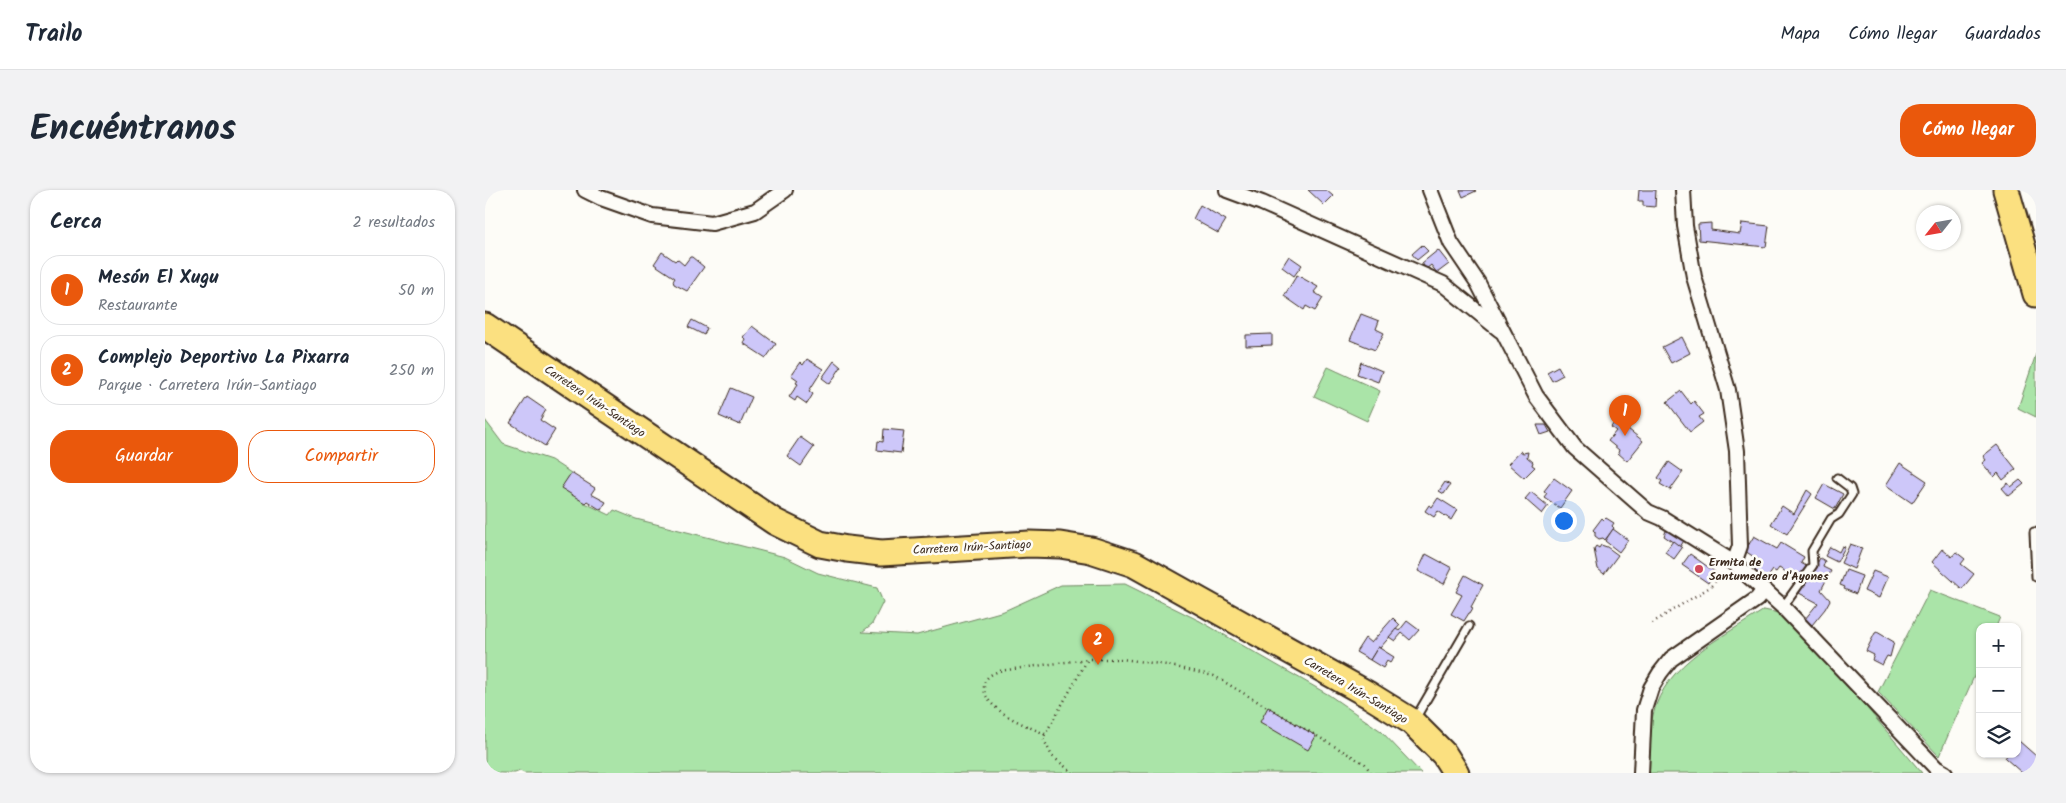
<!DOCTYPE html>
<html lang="es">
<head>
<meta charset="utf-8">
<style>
	:root { --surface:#fff; --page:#f2f2f3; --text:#1f2937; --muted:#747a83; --line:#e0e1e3; --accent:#ea580c }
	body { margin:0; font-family:Kalam,sans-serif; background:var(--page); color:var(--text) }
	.controls { position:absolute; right:15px; bottom:15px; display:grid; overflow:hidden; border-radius:10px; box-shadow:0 1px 4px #0004 }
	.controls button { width:45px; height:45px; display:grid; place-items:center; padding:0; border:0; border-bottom:1px solid var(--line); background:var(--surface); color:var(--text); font:25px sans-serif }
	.compass { position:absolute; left:1431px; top:15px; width:45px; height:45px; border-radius:50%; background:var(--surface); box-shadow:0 1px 4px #0004; rotate:239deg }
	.you { position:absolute; left:1078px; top:330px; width:18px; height:18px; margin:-12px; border:4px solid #fff; border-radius:50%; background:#1a73e8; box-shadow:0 0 0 8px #1a73e833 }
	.badge { display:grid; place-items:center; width:32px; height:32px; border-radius:50%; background:var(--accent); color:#fff; font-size:16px; font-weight:700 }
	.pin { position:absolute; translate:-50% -41px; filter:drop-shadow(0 1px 2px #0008) }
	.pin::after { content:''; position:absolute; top:26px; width:18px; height:15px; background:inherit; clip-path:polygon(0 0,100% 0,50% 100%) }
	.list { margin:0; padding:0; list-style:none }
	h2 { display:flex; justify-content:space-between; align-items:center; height:65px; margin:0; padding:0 20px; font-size:21px }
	h2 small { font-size:16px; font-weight:400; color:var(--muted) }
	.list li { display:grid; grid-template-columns:32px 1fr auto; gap:15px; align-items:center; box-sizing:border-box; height:70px; margin:0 10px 10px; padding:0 10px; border:1px solid var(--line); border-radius:20px }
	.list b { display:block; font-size:19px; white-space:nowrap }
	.list p { margin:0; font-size:16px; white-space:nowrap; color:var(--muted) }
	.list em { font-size:16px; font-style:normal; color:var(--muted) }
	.actions { display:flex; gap:10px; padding:15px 20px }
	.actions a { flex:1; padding:11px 0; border:1px solid var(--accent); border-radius:20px; text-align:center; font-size:18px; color:var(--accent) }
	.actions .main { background:var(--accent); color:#fff }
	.icon { flex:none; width:28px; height:28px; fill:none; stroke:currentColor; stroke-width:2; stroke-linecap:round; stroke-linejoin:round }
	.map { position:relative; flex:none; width:1551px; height:583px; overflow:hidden; border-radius:20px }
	header { display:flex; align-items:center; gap:30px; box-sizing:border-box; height:70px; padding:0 25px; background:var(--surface); border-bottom:1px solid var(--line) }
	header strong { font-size:24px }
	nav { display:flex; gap:28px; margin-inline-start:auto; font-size:18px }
	.intro { display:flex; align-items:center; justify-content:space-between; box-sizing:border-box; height:120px; padding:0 30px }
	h1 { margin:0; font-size:35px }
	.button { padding:12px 22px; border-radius:20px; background:var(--accent); color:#fff; font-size:18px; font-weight:700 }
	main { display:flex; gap:30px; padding:0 30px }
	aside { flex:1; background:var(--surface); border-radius:20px; box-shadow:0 1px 4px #0004 }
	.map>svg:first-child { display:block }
	.green { fill:#aae4a8; stroke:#728763 }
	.building { fill:#cdc7f9; stroke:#3b2a1e }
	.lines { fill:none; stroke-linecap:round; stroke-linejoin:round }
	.lane-casing { stroke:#3b2a1e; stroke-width:11 }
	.street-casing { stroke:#3b2a1e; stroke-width:18 }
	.highway-casing { stroke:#3b2a1e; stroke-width:29 }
	.path { stroke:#3b2a1e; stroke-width:2.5; stroke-dasharray:1 4; stroke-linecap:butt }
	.lane { stroke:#fdfcf7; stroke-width:7 }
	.street { stroke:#fdfcf7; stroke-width:14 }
	.highway { stroke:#fbe080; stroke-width:25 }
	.poi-dot { fill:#d1495b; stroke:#fdfcf7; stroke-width:2 }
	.labels { text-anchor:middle; stroke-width:5; stroke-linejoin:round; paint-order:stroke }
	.street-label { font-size:12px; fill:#3b2a1e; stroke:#fdfcf7 }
	.poi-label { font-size:12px; font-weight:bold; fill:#3b2a1e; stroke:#fdfcf7; text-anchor:start }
</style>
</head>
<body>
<header>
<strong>Trailo</strong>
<nav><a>Mapa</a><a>Cómo llegar</a><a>Guardados</a></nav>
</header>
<div class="intro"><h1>Encuéntranos</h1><a class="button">Cómo llegar</a></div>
<main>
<aside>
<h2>Cerca<small>2 resultados</small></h2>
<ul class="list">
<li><span class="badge">1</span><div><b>Mesón El Xugu</b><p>Restaurante</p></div><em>50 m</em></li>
<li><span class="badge">2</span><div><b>Complejo Deportivo La Pixarra</b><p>Parque · Carretera Irún-Santiago</p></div><em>250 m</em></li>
</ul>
<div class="actions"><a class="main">Guardar</a><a>Compartir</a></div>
</aside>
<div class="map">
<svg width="1551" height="583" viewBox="0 0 1551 583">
	<rect width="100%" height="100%" fill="#fdfcf7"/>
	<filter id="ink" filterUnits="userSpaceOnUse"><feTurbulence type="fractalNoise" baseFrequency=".02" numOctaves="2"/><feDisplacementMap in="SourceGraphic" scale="10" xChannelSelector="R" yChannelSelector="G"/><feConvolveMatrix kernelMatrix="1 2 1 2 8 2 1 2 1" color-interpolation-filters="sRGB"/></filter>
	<g filter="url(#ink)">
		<!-- green -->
		<g class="green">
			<polygon points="1551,164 1551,227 1533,218"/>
			<polygon points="843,177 895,201 882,231 829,206"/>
			<polygon points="0,230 18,254 66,270 86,283 77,298 100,313 125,325 129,320 151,329 300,367 333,383 392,398 398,412 387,434 377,442 432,445 519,421 576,395 640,394 715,431 844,505 896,541 936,583 39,583 35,581 30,583 0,583"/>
			<polygon points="1445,400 1515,427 1511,437 1495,437 1495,473 1454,566 1393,502"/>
			<path d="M1279 420 1294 423 1382 518 1437 583H1164C1165 565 1163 543 1168 525 1180 473 1238 447 1279 420Z"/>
		</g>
		<!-- building -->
		<g class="building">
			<polygon points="823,0 841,0 848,6 839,15"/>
			<polygon points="975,0 990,0 991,1 978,7"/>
			<polygon points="1154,0 1171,0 1170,17 1158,16 1158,11 1153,11"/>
			<polygon points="715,15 741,30 733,43 708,29"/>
			<polygon points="1226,33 1226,40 1255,44 1257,33 1284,36 1281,57 1214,50 1213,34"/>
			<polygon points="937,55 943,61 932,70 927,64"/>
			<polygon points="953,60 964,74 952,83 946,75 941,79 937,73"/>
			<polygon points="177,62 190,71 192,69 199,75 205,67 207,67 219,77 202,101 189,94 188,91 190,88 169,74"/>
			<polygon points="804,66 817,75 809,86 797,77"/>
			<polygon points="812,85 833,97 829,102 838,108 830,121 821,116 819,120 799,106"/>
			<polygon points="876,124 894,131 891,139 899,143 890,160 865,150"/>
			<polygon points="207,130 222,138 219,145 203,137"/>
			<polygon points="267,136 291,154 281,168 258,153 260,149 258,147"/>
			<polygon points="787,144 787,155 761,156 761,145"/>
			<polygon points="1197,147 1205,163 1186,173 1177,157"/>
			<polygon points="322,169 338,179 324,201 328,204 322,214 312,207 310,211 304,207 313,194 311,193 313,190 306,185 315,172 318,175"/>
			<polygon points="349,171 356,177 345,194 337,188"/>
			<polygon points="876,172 897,181 893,192 872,184"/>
			<polygon points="1073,176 1078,185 1067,191 1062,182"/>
			<polygon points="246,198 267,207 255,235 234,226"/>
			<polygon points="1196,201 1206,214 1209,211 1219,224 1214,227 1218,232 1205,242 1182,212"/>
			<polygon points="42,207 61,220 55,230 70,240 60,256 25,233"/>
			<polygon points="1136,224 1147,233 1143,239 1158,251 1142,271 1133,263 1134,260 1123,251 1131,241 1126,237"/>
			<polygon points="1052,235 1061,235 1065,242 1056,245"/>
			<polygon points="399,239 419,241 416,263 392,260 393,251 398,252"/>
			<polygon points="315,247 329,257 316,276 302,266"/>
			<polygon points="1512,255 1531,279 1518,290 1513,283 1509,287 1497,273 1501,270 1498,266"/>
			<polygon points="1035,261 1038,263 1043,262 1042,267 1048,272 1047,275 1050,277 1039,288 1023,274"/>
			<polygon points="1184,272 1198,282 1185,300 1175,294 1177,291 1173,288"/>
			<polygon points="1415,273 1442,291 1427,313 1401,295"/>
			<polygon points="86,283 110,298 106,304 121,312 116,320 102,311 100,313 76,298"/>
			<polygon points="1069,288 1087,301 1075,318 1059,307 1062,303 1059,301"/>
			<polygon points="1535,290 1539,294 1524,306 1517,298 1523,293 1526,297"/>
			<polygon points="960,292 965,295 959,304 954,301"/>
			<polygon points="1339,294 1358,304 1350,319 1331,308"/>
			<polygon points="1322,300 1327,304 1302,344 1286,334 1297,316 1309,324"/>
			<polygon points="1046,302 1063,316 1057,324 1040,309"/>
			<polygon points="953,308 972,320 966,330 953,321 949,327 940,321 944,315 947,317"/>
			<polygon points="1117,328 1119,330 1121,328 1129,333 1127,336 1129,338 1120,350 1118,348 1114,349 1110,346 1110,342 1108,340"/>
			<polygon points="1182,338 1200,349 1195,357 1179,346"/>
			<polygon points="1128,339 1143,350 1134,362 1120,351"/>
			<polygon points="1269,346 1292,359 1296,353 1319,367 1316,373 1323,377 1315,390 1294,378 1291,382 1288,380 1281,390 1269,380 1275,371 1260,361"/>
			<polygon points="1188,351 1197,358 1189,369 1180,362"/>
			<polygon points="1365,354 1377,358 1369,379 1356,373"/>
			<polygon points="1116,355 1122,357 1133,365 1119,384 1113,379 1109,359 1111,356 1114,358"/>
			<polygon points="1357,356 1360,357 1352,372 1340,366 1345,357 1354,362"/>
			<polygon points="1457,359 1467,367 1471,362 1480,369 1476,374 1489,384 1477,399 1447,372"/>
			<polygon points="941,364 967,378 959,394 933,381"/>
			<polygon points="1205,364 1230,382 1223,393 1197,375"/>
			<polygon points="1335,368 1340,371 1338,377 1346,381 1336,400 1345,410 1340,419 1327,435 1320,429 1333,413 1314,403 1320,392 1322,392"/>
			<polygon points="1361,380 1377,386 1371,404 1359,399 1360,397 1355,395"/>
			<polygon points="1388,381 1403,387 1394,408 1379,401"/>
			<polygon points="980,385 998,395 986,417 988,418 985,423 984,423 979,431 966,424 977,405 971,402"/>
			<polygon points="908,428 915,435 895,458 893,457 885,470 871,462 880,448 886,453"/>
			<polygon points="922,431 934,440 925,450 917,443 910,451 904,447 911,439 914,441"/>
			<polygon points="1392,442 1409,452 1405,467 1402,466 1397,475 1387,470 1389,465 1381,461 1390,443"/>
			<polygon points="893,457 909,467 905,473 902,471 898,478 885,470"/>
			<polygon points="783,517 831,546 823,560 775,532"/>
			<polygon points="1534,551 1551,566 1551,574 1543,583 1537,583 1520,568 1523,564 1532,564 1532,554"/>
		</g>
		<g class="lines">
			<!-- lane casing -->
			<g class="lane-casing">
				<g id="lane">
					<polyline points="1549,342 1551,387"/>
					<polyline points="1298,417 1328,375 1327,361 1346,329 1354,324 1367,304 1365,298 1352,288"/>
					<polyline points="930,529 984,436"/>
				</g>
			</g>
			<!-- street casing -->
			<g class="street-casing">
				<g id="street">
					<polyline points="100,0 116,8 167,26 227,33 270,21 300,0"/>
					<polyline points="742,0 777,13 958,94 1015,140"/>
					<polyline points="945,0 966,53 993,93 1051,206 1090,258 1163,322 1177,328 1249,373 1298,417 1451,578 1460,583"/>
					<polyline points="1198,0 1200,36 1209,87 1243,200 1252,261 1255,356 1249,373"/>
					<polyline points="1156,583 1159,520 1166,498 1175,483 1186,469 1272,409 1278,401"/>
				</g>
			</g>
			<!-- highway casing -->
			<g class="highway-casing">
				<g id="highway">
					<polyline points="1521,0 1551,104"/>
					<polyline points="0,136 290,332 335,354 362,359 396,363 544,354 575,355 606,360 649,374 884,505 926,531 959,564 971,583"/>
				</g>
			</g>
			<!-- path -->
			<g class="path">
				<polyline points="1167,433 1225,397 1239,383"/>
				<path d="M560 544C542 536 499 520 499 497 499 488 506 484 514 481L603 469"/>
				<polyline points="588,583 567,566 558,548 603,469 637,469 682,475 729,486 880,574 886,583"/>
			</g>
			<!-- lane -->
			<use href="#lane" class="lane"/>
			<!-- street -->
			<use href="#street" class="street"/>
			<!-- highway -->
			<use href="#highway" class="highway"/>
		</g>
	</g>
	<!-- markers -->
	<circle class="poi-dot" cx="1214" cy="379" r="5"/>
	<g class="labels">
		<!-- street labels -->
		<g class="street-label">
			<text transform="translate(110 211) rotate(34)" y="4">Carretera Irún-Santiago</text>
			<text transform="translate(487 357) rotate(-3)" y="4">Carretera Irún-Santiago</text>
			<text transform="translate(871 500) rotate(31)" y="4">Carretera Irún-Santiago</text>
		</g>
		<!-- poi labels -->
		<g class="poi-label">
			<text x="1224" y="376">Ermita de<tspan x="1224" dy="14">Santumedero d'Ayones</tspan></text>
		</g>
	</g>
</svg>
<div class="controls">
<button>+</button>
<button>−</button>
<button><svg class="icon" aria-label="layers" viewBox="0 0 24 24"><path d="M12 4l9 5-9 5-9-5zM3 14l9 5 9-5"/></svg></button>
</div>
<svg class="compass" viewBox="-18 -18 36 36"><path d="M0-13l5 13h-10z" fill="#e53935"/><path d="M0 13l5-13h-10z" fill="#747a83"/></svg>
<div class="you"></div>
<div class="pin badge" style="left:1140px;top:246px">1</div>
<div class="pin badge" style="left:613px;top:475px">2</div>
</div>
</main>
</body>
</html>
